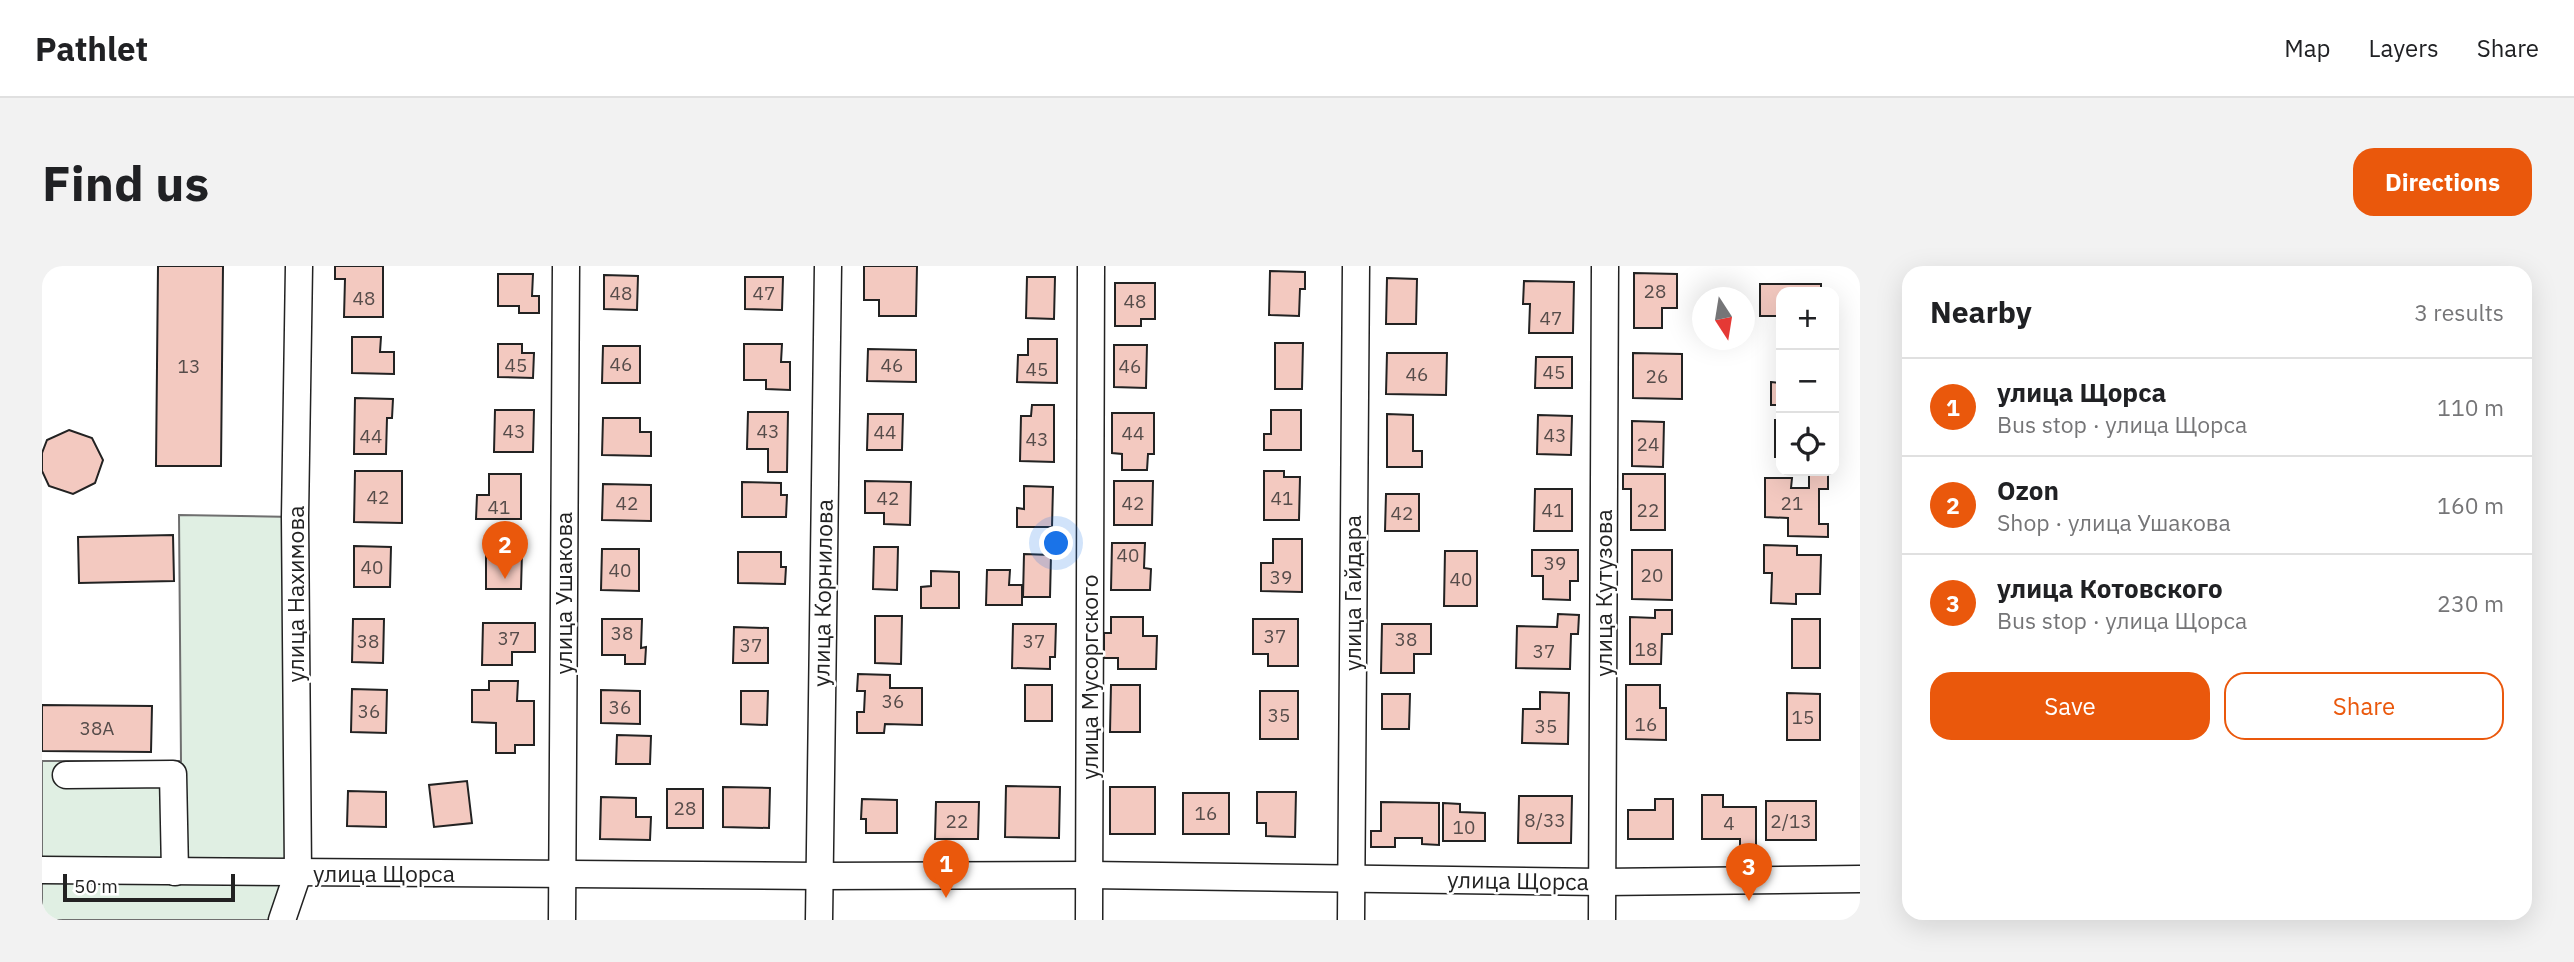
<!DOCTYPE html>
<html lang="en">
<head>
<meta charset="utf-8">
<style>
	:root { --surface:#fff; --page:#f2f2f2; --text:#202124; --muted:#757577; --line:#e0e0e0; --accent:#ea580c }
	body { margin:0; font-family:"IBM Plex Sans",sans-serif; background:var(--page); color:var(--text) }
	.controls { position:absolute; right:21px; top:21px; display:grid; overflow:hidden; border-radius:14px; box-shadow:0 7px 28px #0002 }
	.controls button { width:63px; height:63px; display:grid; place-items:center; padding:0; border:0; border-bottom:2px solid var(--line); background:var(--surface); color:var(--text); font:35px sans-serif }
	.compass { position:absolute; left:1650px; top:21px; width:63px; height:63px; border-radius:50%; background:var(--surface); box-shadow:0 7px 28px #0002; rotate:168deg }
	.scale { position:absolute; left:21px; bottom:18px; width:172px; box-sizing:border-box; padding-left:7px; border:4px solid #222; border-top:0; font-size:19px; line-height:24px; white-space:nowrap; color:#222; -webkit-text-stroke:5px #fff; paint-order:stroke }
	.you { position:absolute; left:1015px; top:278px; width:24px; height:24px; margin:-18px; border:5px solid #fff; border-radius:50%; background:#1a73e8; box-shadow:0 0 0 10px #1a73e833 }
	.badge { display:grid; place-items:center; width:46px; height:46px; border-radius:50%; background:var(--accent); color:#fff; font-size:23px; font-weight:700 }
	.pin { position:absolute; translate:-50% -58px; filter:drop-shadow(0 2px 4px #0008) }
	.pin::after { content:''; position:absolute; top:37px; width:24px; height:21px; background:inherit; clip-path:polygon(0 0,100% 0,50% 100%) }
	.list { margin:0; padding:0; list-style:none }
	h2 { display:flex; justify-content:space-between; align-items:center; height:91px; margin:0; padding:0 28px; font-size:30px }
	h2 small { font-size:23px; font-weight:400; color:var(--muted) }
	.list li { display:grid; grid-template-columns:46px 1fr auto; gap:21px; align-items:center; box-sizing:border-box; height:98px; padding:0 28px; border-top:2px solid var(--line) }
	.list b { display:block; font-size:26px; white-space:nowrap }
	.list p { margin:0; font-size:23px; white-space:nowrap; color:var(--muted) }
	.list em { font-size:23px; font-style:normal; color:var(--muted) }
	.actions { display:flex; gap:14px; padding:21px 28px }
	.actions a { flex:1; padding:16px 0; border:2px solid var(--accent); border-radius:21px; text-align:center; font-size:24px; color:var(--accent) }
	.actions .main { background:var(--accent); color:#fff }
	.icon { flex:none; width:38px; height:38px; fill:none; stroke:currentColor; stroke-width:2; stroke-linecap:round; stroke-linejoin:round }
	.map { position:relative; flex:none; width:1818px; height:654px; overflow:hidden; border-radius:21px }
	header { display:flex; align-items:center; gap:42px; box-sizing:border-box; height:98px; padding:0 35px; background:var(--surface); border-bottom:2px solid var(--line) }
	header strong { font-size:33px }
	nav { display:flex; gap:38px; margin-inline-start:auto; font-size:24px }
	.intro { display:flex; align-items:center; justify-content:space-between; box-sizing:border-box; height:168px; padding:0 42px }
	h1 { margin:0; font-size:49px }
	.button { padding:18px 32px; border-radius:21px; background:var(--accent); color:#fff; font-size:24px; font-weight:700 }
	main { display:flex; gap:42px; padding:0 42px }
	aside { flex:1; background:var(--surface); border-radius:21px; box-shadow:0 7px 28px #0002 }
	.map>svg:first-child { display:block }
	.green { fill:#e0efe3; stroke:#6f6f6f; stroke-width:2 }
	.building { fill:#f3c9c0; stroke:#222; stroke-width:2 }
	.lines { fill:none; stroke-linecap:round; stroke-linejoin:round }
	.minor-casing { stroke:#222; stroke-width:29 }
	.minor { stroke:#fff; stroke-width:26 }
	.labels { text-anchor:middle; stroke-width:5; stroke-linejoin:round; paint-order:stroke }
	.number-label { font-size:19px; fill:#564c4a }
	.street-label { font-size:23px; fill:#222; stroke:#fff }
</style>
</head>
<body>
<header>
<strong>Pathlet</strong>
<nav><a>Map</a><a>Layers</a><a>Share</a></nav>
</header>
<div class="intro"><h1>Find us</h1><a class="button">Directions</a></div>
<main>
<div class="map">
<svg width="1818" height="654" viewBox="0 0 1818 654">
	<rect width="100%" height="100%" fill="#fff"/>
	<!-- green -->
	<polygon class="green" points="137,249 253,251 256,607 240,654 0,654 0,495 139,495"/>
	<!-- building -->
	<g class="building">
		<polygon points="116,0 181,0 179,200 114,200"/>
		<polygon points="293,0 341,0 341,51 302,51 303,13 293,13"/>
		<polygon points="822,0 875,0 874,50 837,50 837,34 822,34"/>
		<polygon points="1228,5 1263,6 1263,23 1258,23 1257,50 1227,49"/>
		<polygon points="1592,7 1635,8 1635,42 1620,42 1620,62 1592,62"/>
		<polygon points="456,8 491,8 490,30 497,30 497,47 477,47 477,40 456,40"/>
		<polygon points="562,9 596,10 595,44 562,43"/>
		<polygon points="703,11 741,11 740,44 703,43"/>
		<polygon points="985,11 1013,11 1012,53 984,52"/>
		<polygon points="1345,12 1375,13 1374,58 1344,58"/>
		<polygon points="1482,15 1532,16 1531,67 1487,67 1488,38 1481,38"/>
		<polygon points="1073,17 1113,17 1113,53 1099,53 1099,60 1073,60"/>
		<polygon points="1718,18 1779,18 1779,26 1739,26 1739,50 1718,50"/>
		<polygon points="310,71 339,71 338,86 352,86 352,108 310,107"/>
		<polygon points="986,73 1015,73 1015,117 975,116 976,89 986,89"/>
		<polygon points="1233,77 1261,77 1260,123 1233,123"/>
		<polygon points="456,78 480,78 480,87 492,87 491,112 456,111"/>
		<polygon points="702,78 740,78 739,96 748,96 748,124 724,123 724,114 702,114"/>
		<polygon points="1072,79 1105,79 1104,122 1072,121"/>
		<polygon points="561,80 598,80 598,117 560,117"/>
		<polygon points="826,83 874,84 874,116 825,115"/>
		<polygon points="1345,87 1405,87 1404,129 1344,128"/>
		<polygon points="1591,87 1640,88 1640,133 1591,132"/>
		<polygon points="1494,91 1530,91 1530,122 1493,122"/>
		<polygon points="1729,116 1739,117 1739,139 1729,139"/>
		<polygon points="313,132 351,133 350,152 345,152 344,188 312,188"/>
		<polygon points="990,139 1012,139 1012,196 978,195 979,150 989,150"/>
		<polygon points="453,144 492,144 491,186 452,186"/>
		<polygon points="1229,144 1259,144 1259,184 1222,184 1222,168 1229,168"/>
		<polygon points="706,146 746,146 745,206 726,206 726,183 705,183"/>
		<polygon points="1070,147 1112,147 1112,188 1106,188 1105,204 1080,204 1080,188 1070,187"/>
		<polygon points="826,148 861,148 860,184 825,184"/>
		<polygon points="1345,148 1371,149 1371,185 1380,185 1380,201 1345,201"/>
		<polygon points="1496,149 1530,150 1529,189 1495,188"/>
		<polygon points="561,152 598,152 598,166 609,166 609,190 560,189"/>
		<rect x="1733" y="154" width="6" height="37"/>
		<polygon points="1590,155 1622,156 1621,201 1590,200"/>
		<polygon points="27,164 50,172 61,194 53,217 31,228 7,220 0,205 0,187 5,174"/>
		<polygon points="313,205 360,205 360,257 312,256"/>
		<polygon points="1222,205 1242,205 1242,211 1258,211 1257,254 1222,254"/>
		<polygon points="447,208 479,208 479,253 434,253 435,229 447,229"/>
		<polygon points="1581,208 1623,208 1623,264 1589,264 1589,223 1581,223"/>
		<polygon points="1767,208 1786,208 1786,223 1777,223 1777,258 1786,258 1786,271 1746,270 1746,252 1723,251 1723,212 1750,212 1749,222 1767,222"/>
		<polygon points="823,215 869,216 868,259 842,258 842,247 823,247"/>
		<polygon points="1072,215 1111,215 1110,259 1072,259"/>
		<polygon points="700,216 739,217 739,229 745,229 744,251 700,251"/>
		<polygon points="561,218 609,219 609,255 560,254"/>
		<polygon points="982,220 1011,221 1010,261 975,261 975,242 982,243"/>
		<polygon points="1493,223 1530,223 1530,265 1492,265"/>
		<polygon points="1344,228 1377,228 1377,265 1343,265"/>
		<polygon points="131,269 132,315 37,317 36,271"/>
		<polygon points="1231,273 1260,273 1260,326 1219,325 1219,297 1231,297"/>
		<polygon points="1070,277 1103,277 1102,302 1109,303 1108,324 1069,324"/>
		<polygon points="1722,279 1755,280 1755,289 1779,289 1778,328 1754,328 1754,338 1729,337 1730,307 1722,307"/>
		<polygon points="312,280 349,281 348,321 312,321"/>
		<polygon points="832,281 856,281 855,324 831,323"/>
		<polygon points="560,283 597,283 597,325 559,324"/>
		<polygon points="1490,284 1536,284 1536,315 1528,315 1528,334 1501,333 1501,310 1490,310"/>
		<polygon points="1590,284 1630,284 1630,334 1590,333"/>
		<polygon points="444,285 480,286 479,323 444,323"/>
		<polygon points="1403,285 1435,285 1435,340 1402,340"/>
		<polygon points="696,286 739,286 739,301 744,301 743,318 696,317"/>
		<polygon points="982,288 1009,289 1008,331 981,331"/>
		<polygon points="945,304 968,304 967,319 980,319 980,339 944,339"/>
		<polygon points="889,305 917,306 917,342 879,342 879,321 889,320"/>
		<polygon points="1613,344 1630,344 1630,368 1620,368 1619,398 1588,398 1588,351 1613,352"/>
		<polygon points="1516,348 1537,349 1536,368 1529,368 1528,403 1474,402 1475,360 1515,361"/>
		<polygon points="833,350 860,350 859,398 833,397"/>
		<polygon points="1069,351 1101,351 1101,370 1115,370 1114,403 1076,403 1076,392 1062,392 1062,367 1069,367"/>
		<polygon points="311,353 342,353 341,397 310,396"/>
		<polygon points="560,353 600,353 599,382 604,381 603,398 583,398 583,389 560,389"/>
		<polygon points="1211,353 1256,353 1256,400 1226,400 1226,388 1211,388"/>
		<rect x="1750" y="353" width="28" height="49"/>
		<polygon points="441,357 493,357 493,386 470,386 470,399 440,399"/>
		<polygon points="971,358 1014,358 1013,391 1008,391 1008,403 970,402"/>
		<polygon points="1340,358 1389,358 1389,388 1372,388 1372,407 1339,407"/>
		<polygon points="692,361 726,362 726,397 691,397"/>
		<polygon points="816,408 848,409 848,422 880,422 880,459 843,458 842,467 815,467 815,446 822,446 823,425 815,425"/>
		<polygon points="447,415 476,415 475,435 492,435 492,479 473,479 473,487 454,487 454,457 430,456 430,424 447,424"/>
		<rect x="983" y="419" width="27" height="36"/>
		<polygon points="1069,419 1098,419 1098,466 1068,466"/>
		<polygon points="1584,419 1618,419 1618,442 1624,442 1624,474 1584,473"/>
		<polygon points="310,423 345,424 344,467 309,466"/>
		<polygon points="559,424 598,425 598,458 559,457"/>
		<polygon points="699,425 726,425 725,459 699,458"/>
		<rect x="1218" y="425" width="38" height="48"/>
		<polygon points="1498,426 1527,427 1526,478 1480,477 1481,443 1498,443"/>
		<polygon points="1745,427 1778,428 1778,474 1745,474"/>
		<polygon points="1340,428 1368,428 1367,463 1340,463"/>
		<polygon points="0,439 110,440 109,486 0,485"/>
		<polygon points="575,469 609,470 608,498 574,498"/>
		<polygon points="425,515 430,557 392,561 387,519"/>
		<polygon points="964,520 1018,521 1017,572 963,571"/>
		<polygon points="681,521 728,522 727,562 681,561"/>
		<rect x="1068" y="521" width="45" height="47"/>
		<rect x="625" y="523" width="36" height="39"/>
		<polygon points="306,525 344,526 344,561 305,560"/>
		<polygon points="1215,526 1254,526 1253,571 1224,570 1224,557 1215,557"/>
		<rect x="1141" y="527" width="46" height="41"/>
		<polygon points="1660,529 1681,529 1681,541 1714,541 1714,581 1698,581 1698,573 1660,573"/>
		<polygon points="1477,530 1530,530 1529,577 1476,577"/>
		<polygon points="559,531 594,532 594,551 609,551 608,574 558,573"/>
		<polygon points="820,533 855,534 855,567 824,567 824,553 819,553"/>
		<polygon points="1613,533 1631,533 1631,573 1586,573 1586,544 1613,544"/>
		<rect x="1724" y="535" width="50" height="39"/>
		<polygon points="894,536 937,536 936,573 893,573"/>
		<polygon points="1339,536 1397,537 1397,579 1380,578 1380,572 1353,572 1353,581 1329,581 1329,565 1339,565"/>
		<polygon points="1401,537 1418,538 1418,546 1443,547 1443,575 1401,575"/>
	</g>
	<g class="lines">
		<!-- minor casing -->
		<g class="minor-casing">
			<g id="minor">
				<polyline points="24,509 131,508 133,606"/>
				<polyline points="0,604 777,610 1047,609 1560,616 1818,613"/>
				<polyline points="240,654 256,607 253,251 257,0"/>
				<polyline points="520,654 524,0"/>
				<polyline points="777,654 786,0"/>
				<polyline points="1047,654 1049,0"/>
				<polyline points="1309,654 1314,0"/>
				<polyline points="1560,654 1563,0"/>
			</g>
		</g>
		<!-- minor -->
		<use href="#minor" class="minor"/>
	</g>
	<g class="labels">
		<!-- number labels -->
		<g class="number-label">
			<text x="1613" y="32">28</text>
			<text x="579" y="34">48</text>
			<text x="722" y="34">47</text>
			<text x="322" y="39">48</text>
			<text x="1093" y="42">48</text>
			<text x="1509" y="59">47</text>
			<text x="579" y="105">46</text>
			<text x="474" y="106">45</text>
			<text x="850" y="106">46</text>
			<text x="147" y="107">13</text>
			<text x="1088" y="107">46</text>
			<text x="995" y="110">45</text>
			<text x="1512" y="113">45</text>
			<text x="1375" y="115">46</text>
			<text x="1615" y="117">26</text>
			<text x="472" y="172">43</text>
			<text x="726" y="172">43</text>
			<text x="843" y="173">44</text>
			<text x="1091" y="174">44</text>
			<text x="1513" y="176">43</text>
			<text x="329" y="177">44</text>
			<text x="995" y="180">43</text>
			<text x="1606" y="185">24</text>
			<text x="336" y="238">42</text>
			<text x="846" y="239">42</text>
			<text x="1240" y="239">41</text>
			<text x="585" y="244">42</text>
			<text x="1091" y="244">42</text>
			<text x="1750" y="244">21</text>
			<text x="457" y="248">41</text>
			<text x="1511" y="251">41</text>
			<text x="1606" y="251">22</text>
			<text x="1360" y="254">42</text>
			<text x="1086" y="296">40</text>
			<text x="1513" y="304">39</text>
			<text x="330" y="308">40</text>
			<text x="578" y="311">40</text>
			<text x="1610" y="316">20</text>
			<text x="1239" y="318">39</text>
			<text x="1419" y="320">40</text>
			<text x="580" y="374">38</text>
			<text x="1233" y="377">37</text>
			<text x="467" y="379">37</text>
			<text x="1364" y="380">38</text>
			<text x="326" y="382">38</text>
			<text x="992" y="382">37</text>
			<text x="709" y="386">37</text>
			<text x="1604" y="390">18</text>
			<text x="1502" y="392">37</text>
			<text x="851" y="442">36</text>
			<text x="578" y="448">36</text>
			<text x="327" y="452">36</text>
			<text x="1237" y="456">35</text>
			<text x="1761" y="458">15</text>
			<text x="1604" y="465">16</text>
			<text x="1504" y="467">35</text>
			<text x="55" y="469">38А</text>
			<text x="643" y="549">28</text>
			<text x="1164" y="554">16</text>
			<text x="1503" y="561">8/33</text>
			<text x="915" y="562">22</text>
			<text x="1749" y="562">2/13</text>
			<text x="1687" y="564">4</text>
			<text x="1422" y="568">10</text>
		</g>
		<!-- street labels -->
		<g class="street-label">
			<text transform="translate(522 327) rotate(-90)" y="8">улица Ушакова</text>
			<text transform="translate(781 327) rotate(-89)" y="8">улица Корнилова</text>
			<text transform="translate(1311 327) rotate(-90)" y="8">улица Гайдара</text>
			<text transform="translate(1562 327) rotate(-90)" y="8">улица Кутузова</text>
			<text transform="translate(254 328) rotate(-90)" y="8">улица Нахимова</text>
			<text transform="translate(1048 411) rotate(-90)" y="8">улица Мусоргского</text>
			<text x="342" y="616">улица Щорса</text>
			<text transform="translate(1476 615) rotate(1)" y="8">улица Щорса</text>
		</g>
	</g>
</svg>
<div class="controls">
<button>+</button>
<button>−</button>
<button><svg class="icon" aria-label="locate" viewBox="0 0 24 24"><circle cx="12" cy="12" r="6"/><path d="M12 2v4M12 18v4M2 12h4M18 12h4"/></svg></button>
</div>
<svg class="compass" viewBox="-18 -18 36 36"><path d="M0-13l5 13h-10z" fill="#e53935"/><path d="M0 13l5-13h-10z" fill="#757577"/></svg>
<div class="scale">50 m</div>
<div class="you"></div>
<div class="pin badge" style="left:904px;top:632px">1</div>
<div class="pin badge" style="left:463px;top:313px">2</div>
<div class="pin badge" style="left:1707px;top:635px">3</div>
</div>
<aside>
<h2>Nearby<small>3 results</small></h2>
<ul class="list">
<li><span class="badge">1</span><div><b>улица Щорса</b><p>Bus stop · улица Щорса</p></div><em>110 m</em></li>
<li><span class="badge">2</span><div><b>Ozon</b><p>Shop · улица Ушакова</p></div><em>160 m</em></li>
<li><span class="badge">3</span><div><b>улица Котовского</b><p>Bus stop · улица Щорса</p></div><em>230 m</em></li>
</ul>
<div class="actions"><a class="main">Save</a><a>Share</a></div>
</aside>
</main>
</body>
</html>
